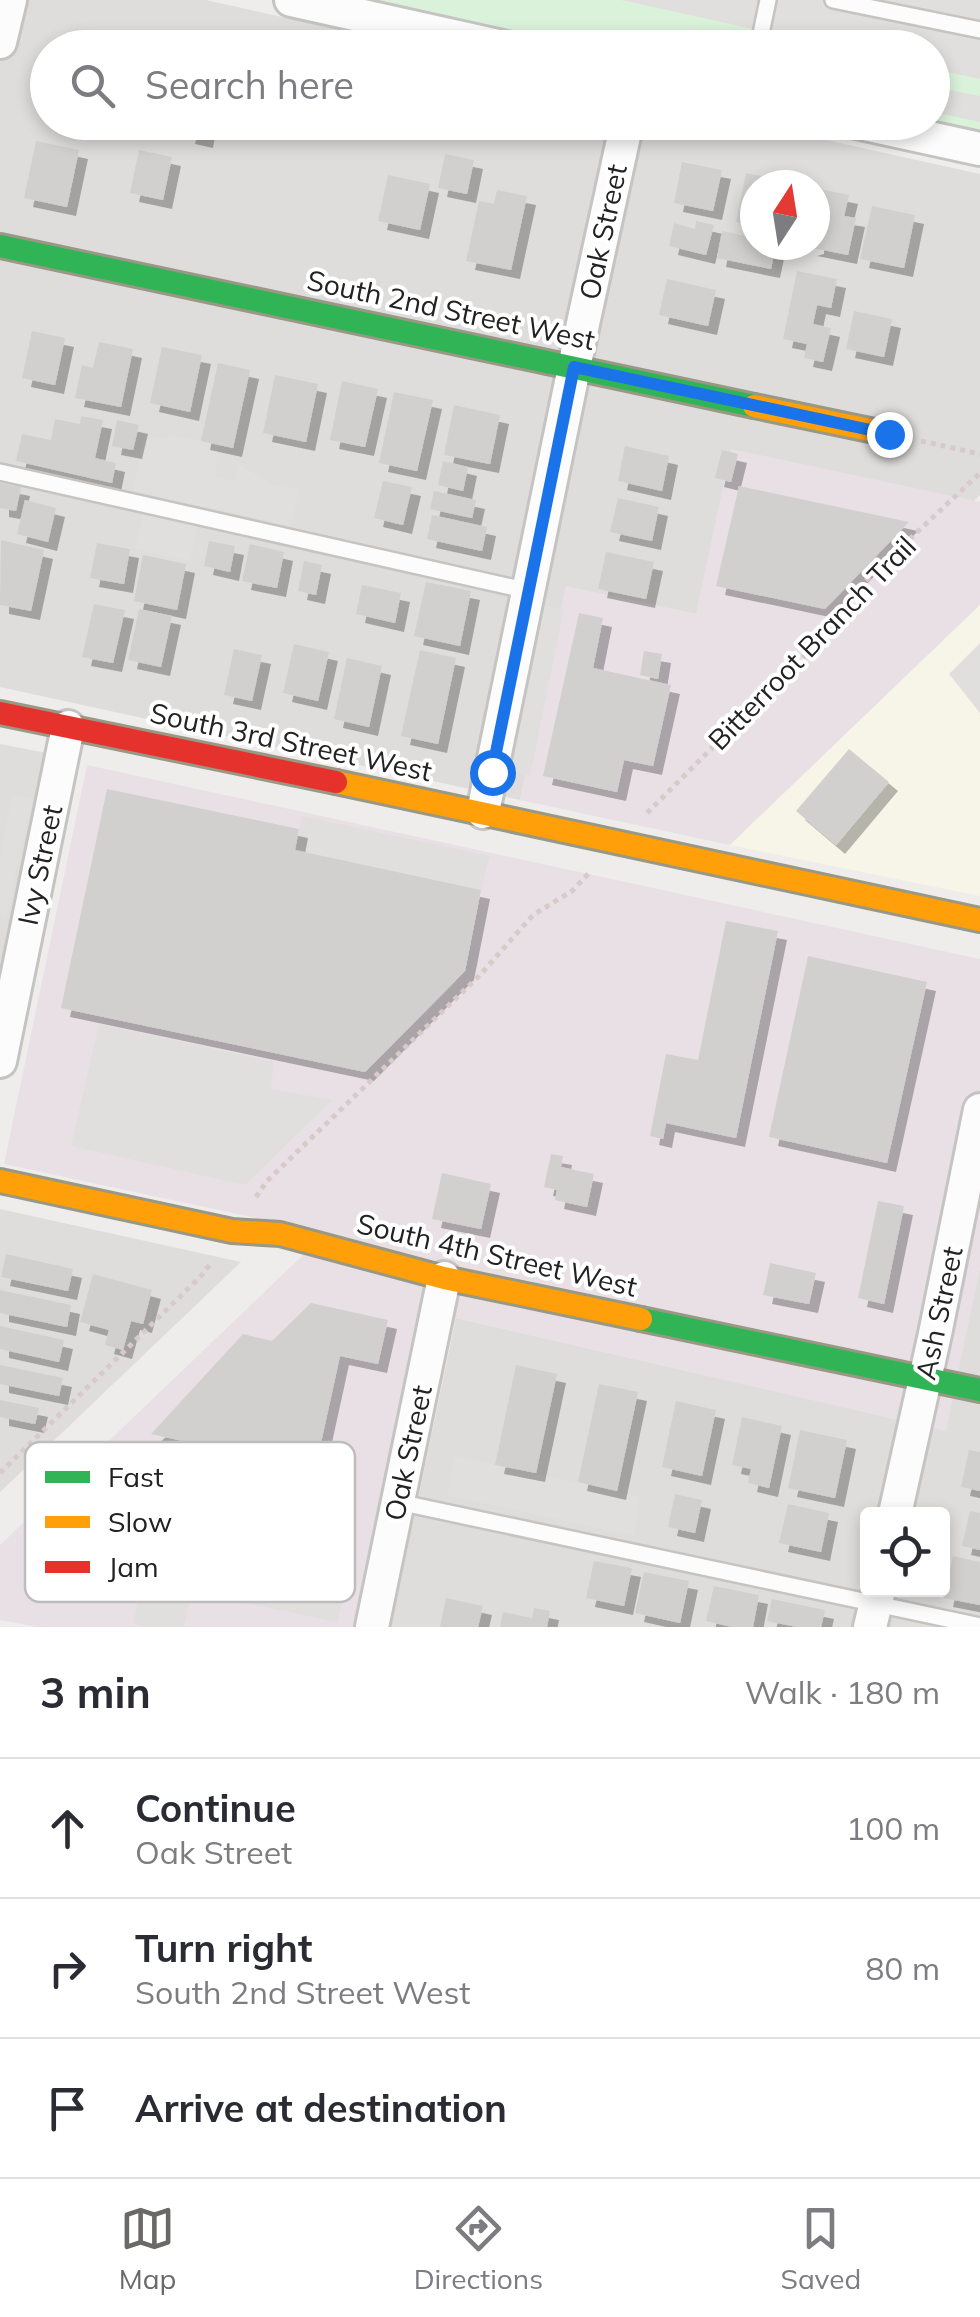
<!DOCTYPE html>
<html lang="en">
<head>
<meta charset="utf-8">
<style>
	:root { --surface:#fff; --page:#f7f7f7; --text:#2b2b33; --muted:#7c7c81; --line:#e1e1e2; --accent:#6a6968 }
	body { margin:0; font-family:Mulish,sans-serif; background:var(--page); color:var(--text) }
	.controls { position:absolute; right:30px; bottom:30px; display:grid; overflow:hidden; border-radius:10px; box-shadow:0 5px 15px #0003 }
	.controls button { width:90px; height:90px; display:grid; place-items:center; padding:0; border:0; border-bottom:2px solid var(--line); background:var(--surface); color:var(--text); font:50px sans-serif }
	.compass { position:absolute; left:740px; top:170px; width:90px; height:90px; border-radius:50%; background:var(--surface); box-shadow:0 5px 15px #0003; rotate:12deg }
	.stop { position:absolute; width:30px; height:30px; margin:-22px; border:8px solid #1a73e8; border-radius:50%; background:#fff }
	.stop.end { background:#1a73e8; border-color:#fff; box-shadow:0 2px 10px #0008 }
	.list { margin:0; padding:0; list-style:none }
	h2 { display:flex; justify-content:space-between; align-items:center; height:130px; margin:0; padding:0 40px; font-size:42px }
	h2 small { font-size:32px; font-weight:400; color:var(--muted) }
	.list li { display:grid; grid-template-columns:65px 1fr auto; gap:30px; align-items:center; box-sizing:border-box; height:140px; padding:0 40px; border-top:2px solid var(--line) }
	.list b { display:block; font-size:38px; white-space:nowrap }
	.list p { margin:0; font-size:32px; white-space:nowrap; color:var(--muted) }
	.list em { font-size:32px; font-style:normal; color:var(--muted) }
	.icon { flex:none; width:55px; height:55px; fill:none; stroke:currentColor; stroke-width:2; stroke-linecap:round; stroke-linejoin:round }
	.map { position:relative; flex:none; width:980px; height:1627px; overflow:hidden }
	.search { position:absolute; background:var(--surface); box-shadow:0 5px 15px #0003; left:30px; right:30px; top:30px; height:110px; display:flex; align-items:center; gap:25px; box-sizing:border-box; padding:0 35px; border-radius:55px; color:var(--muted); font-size:38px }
	.sheet { height:550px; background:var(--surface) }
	nav { display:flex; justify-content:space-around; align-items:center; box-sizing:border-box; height:140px; border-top:2px solid var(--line); background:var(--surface); font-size:28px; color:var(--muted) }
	nav a { display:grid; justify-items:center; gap:5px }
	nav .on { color:var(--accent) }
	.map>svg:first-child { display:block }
	.residential { fill:#dfdddc; fill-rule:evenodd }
	.industrial { fill:#e8e0e5 }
	.education { fill:#f7f5e8 }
	.park { fill:#dbf2da }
	.parking { fill:#e0dfde }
	.building { fill:#d2d0ce; filter:url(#shadow) }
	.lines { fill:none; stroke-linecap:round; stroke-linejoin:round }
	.lane-casing { stroke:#c5c4c3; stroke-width:20 }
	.street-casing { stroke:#c5c4c3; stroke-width:38 }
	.fast-casing { stroke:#989884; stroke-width:28 }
	.slow-casing { stroke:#989884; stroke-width:28 }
	.jam-casing { stroke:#989884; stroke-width:28 }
	.path { stroke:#d7cac9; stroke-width:5; stroke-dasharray:5 5; stroke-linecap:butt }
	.lane { stroke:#fdfcfc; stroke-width:15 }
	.street { stroke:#fdfcfc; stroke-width:32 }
	.fast { stroke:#30b455; stroke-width:22 }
	.slow { stroke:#ff9f0a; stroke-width:22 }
	.jam { stroke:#e5322d; stroke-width:22 }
	.route { stroke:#1a73e8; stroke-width:12 }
	.labels { text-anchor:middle; stroke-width:8; stroke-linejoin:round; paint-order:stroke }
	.street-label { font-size:28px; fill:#222; stroke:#fff }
	.key { fill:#fff; stroke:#bdbdbd; stroke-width:2.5 }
	.key-label { font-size:28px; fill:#222 }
</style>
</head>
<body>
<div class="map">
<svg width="980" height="1627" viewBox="0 0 980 1627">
	<defs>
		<filter id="shadow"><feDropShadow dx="9" dy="9" stdDeviation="0" flood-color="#0004"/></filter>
	</defs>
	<rect width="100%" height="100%" fill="#efedeb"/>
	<!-- residential -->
	<g class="residential">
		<path d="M0 0H206L417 47 48 48V122L750 123 980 174V495L974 501 696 614 566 587 520 800 0 687ZM755 185H815V245H755Z"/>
		<polygon points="0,744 47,753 0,978"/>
		<polygon points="0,1209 241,1262 0,1492"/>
		<path d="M980 1267V1627H391L456 1318 945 1430ZM868 1514H942V1590H868Z"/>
	</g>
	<!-- industrial -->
	<g class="industrial">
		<polygon points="731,449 980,502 980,605 730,845 520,800 566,586 696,614"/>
		<polygon points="87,765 980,959 980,1267 946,1431 456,1318 367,1627 37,1627 0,1620 0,1545 326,1233 4,1164"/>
	</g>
	<!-- education -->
	<polygon class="education" points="980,605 980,896 730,845"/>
	<!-- park -->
	<polygon class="park" points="362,0 980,0 980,134 932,122 932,48 581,47"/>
	<!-- parking -->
	<g class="parking">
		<polygon points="621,0 980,0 980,79 933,69 932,48 836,47"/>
		<polygon points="933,87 980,96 980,122 933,112"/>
		<polygon points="169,435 220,445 215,477 235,482 238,464 273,485 299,490 291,526 133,491 144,436 166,439"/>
		<polygon points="143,514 197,526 190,561 135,549"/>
		<polygon points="537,604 564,609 530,776 512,772 508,741"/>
		<polygon points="980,643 980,713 949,674"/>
		<polygon points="12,795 33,799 6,916 0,915 0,859"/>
		<polygon points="302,816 490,856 481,890 295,850"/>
		<polygon points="99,1024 274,1062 271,1089 332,1100 245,1185 71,1146"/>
		<polygon points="455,1456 640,1497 634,1536 447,1495"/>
		<polygon points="157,1536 348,1579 337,1622 212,1596 190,1599 184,1627 145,1627 133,1624 144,1572 150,1567"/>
	</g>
	<!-- building -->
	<g class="building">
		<polygon points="189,122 207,122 204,139 186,135"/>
		<polygon points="36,141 79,150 67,207 24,198"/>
		<polygon points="139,150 172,157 163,200 130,193"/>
		<polygon points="445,154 474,160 467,194 438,188"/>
		<polygon points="682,162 722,170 713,211 674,203"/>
		<polygon points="746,173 776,179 775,185 755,185 755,226 736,222"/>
		<polygon points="388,175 430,184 420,230 378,221"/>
		<polygon points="815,188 849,195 844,216 856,218 848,255 808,247 815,245"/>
		<polygon points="497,190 527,196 511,270 466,261 479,201 494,204"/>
		<polygon points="872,206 915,215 904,268 860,259"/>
		<polygon points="696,221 714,225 706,255 669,246 674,223 695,229"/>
		<polygon points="722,231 755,238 755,245 776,245 771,269 717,258"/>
		<polygon points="797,271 837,279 831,308 817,305 813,324 831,328 823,362 804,358 807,344 783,339"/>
		<polygon points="667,279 716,290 708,326 659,315"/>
		<polygon points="854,311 892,319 884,357 846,349"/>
		<polygon points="32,331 65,338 55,385 22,378"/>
		<polygon points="99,342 133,349 121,407 75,398 82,365 93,368"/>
		<polygon points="162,347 202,355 190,412 150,403"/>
		<polygon points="218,363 250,370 233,448 201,441"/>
		<polygon points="275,375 318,384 306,442 263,433"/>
		<polygon points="342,381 378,389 365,447 330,440"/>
		<polygon points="394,392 433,400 417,471 379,463"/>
		<polygon points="454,405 500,415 490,464 444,455"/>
		<polygon points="81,416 103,420 95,458 116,463 112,483 16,461 22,434 51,440 55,419 80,424"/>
		<polygon points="117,420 139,425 133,450 112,446"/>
		<polygon points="625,446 669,456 662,491 618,481"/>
		<polygon points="722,450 738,454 731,482 715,478"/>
		<polygon points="443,461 468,467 463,491 438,485"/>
		<polygon points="383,481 412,487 403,525 374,518"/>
		<polygon points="0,483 21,487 16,511 0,508"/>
		<polygon points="739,486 909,522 825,609 716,586"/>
		<polygon points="434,491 476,500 472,518 430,509"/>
		<polygon points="618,498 659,507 652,541 610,532"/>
		<polygon points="25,500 56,508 48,542 17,534"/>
		<polygon points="432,515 487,527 482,551 427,539"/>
		<polygon points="1,540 44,550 31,611 0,605"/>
		<polygon points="209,541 235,546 230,572 204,566"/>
		<polygon points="97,543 130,549 124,584 90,578"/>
		<polygon points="250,544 284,552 277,588 242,581"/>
		<polygon points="606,552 654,562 646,599 598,589"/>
		<polygon points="143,555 186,564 177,610 134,601"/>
		<polygon points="304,561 322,565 316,595 298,591"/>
		<polygon points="426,582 471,591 460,646 414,636"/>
		<polygon points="362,585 401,593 395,623 356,614"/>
		<polygon points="94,604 125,610 113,663 82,657"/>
		<polygon points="139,609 172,616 161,667 128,660"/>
		<polygon points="579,613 603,618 593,668 671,685 653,766 624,760 617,792 543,776"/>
		<polygon points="294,644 329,652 318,701 283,693"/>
		<polygon points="234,649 262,655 252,701 224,695"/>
		<polygon points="420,650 456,658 438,744 401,736"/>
		<polygon points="644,651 662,654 658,679 640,675"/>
		<polygon points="347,658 382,666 369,727 334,719"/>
		<polygon points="849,749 889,782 836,845 796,811"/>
		<polygon points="107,789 299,829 295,850 481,890 465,971 365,1072 61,1008"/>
		<polygon points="726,921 778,931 736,1138 666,1123 663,1139 650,1136 666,1054 698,1060"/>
		<polygon points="808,956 927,982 887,1163 769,1137"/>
		<polygon points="551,1154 563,1156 561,1167 594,1174 587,1207 555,1200 557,1190 544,1187"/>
		<polygon points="442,1173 491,1184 481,1229 432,1219"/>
		<polygon points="878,1201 904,1206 884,1304 858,1298"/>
		<polygon points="6,1254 73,1269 68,1291 1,1277"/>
		<polygon points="770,1263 816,1273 809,1304 763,1295"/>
		<polygon points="93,1274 152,1290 143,1324 131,1321 123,1350 105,1345 109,1330 80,1322"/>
		<polygon points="0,1290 71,1305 67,1327 0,1313"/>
		<polygon points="311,1303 388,1320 378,1364 340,1356 315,1470 151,1434 243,1334 272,1341"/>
		<polygon points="0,1326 64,1340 59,1362 0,1349"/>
		<polygon points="0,1365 63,1378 59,1396 0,1384"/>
		<polygon points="516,1365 557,1374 536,1473 495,1465"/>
		<polygon points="599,1384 638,1392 617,1491 578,1482"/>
		<polygon points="0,1400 39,1408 35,1424 0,1417"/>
		<polygon points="676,1401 716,1410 702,1476 662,1467"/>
		<polygon points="742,1417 782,1426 769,1488 748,1483 751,1469 732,1465"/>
		<polygon points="800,1430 847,1440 835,1498 788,1488"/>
		<polygon points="969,1450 980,1452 980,1491 961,1487"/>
		<polygon points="675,1494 702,1500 695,1533 668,1527"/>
		<polygon points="788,1504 829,1513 821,1552 779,1543"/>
		<polygon points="970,1511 980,1513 980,1550 962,1546"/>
		<polygon points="953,1556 980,1562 980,1605 944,1598"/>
		<polygon points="594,1561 632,1568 624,1606 586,1598"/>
		<polygon points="644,1572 689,1581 680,1623 635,1613"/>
		<polygon points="714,1586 759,1595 753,1627 732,1627 706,1621"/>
		<polygon points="446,1598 483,1606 478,1627 440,1627"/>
		<polygon points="772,1599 825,1610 821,1627 797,1627 767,1621"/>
		<polygon points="534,1608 550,1611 547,1627 500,1627 503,1612 532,1618"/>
	</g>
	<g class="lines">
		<!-- lane casing -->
		<g class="lane-casing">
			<g id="lane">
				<polyline points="833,0 980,30"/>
				<polyline points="758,48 768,0"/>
				<polyline points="0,472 529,591"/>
				<polyline points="398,1502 980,1626"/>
			</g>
		</g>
		<!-- street casing -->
		<g class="street-casing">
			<g id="street">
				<polyline points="291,0 507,48"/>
				<polyline points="0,42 10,0"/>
				<polyline points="856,122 980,149"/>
				<polyline points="483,812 584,319 627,122"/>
				<polyline points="0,1061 68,727"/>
				<polyline points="895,1514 935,1334 980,1110"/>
				<polyline points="372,1627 444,1278"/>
				<polyline points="870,1627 879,1590"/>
			</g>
		</g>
		<!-- fast casing -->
		<g class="fast-casing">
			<g id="fast">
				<polyline points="0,246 754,406"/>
				<polyline points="641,1319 980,1390"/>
			</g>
		</g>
		<!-- slow casing -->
		<g class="slow-casing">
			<g id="slow">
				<polyline points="754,406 889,434"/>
				<polyline points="336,782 980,920"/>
				<polyline points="0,1181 232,1231 280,1234 444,1278 641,1319"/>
			</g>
		</g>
		<!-- jam casing -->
		<g class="jam-casing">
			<polyline id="jam" points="0,713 336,782"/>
		</g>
		<!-- path -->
		<g class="path">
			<polyline points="921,441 980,454"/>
			<polyline points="647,813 824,636 860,586 980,473"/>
			<polyline points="256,1197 267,1181 480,975 533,915 572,891 591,871"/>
			<polyline points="0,1473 202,1275 210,1264"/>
		</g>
		<!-- lane -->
		<use href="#lane" class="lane"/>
		<!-- street -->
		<use href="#street" class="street"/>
		<!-- fast -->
		<use href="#fast" class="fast"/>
		<!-- slow -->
		<use href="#slow" class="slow"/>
		<!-- jam -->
		<use href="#jam" class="jam"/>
	</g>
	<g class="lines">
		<!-- route -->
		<polyline class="route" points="492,772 574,367 889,434"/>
	</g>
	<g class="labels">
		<!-- street labels -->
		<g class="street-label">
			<text transform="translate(603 232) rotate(-78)" y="10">Oak Street</text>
			<text transform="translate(451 310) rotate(12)" y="10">South 2nd Street West</text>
			<text transform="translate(812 643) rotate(-46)" y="10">Bitterroot Branch Trail</text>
			<text transform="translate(291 742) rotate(12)" y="10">South 3rd Street West</text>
			<text transform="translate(40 865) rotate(-78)" y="10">Ivy Street</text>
			<text transform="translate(497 1255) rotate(13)" y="10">South 4th Street West</text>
			<text transform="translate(939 1313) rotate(-78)" y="10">Ash Street</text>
			<text transform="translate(408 1453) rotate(-78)" y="10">Oak Street</text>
		</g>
	</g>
	<!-- legend -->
	<rect x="25" y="1442" width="330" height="160" rx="15" class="key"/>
	<rect x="45" y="1471" width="45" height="12" fill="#30b455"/>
	<rect x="45" y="1516" width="45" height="12" fill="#ff9f0a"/>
	<rect x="45" y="1561" width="45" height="12" fill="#e5322d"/>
	<g class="key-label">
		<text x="108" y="1487">Fast</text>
		<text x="108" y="1532">Slow</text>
		<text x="108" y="1577">Jam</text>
	</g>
</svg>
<div class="controls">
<button><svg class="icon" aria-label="locate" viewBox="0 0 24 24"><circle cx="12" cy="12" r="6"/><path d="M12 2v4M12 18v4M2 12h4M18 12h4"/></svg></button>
</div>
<svg class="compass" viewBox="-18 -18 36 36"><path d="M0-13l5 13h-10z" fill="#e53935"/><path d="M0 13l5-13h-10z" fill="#7c7c81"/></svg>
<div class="stop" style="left:492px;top:772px"></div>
<div class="stop end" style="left:889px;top:434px"></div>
<div class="search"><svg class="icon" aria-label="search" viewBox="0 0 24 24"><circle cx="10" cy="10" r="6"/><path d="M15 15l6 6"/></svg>Search here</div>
</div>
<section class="sheet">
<h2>3 min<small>Walk · 180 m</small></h2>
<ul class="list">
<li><svg class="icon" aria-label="ahead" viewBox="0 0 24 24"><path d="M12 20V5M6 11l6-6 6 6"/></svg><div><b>Continue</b><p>Oak Street</p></div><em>100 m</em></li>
<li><svg class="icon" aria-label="right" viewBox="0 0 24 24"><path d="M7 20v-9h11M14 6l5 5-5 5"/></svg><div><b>Turn right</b><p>South 2nd Street West</p></div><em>80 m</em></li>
<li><svg class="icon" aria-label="arrive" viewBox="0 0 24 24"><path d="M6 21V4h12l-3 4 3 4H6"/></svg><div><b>Arrive at destination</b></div></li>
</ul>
</section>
<nav>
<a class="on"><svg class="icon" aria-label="map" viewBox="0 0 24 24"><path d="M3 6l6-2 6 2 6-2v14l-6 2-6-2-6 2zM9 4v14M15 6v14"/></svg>Map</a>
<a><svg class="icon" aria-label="directions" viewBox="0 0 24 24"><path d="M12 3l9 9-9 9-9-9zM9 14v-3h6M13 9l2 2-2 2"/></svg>Directions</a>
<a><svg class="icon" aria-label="saved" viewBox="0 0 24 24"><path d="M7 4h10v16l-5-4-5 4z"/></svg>Saved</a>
</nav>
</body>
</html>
